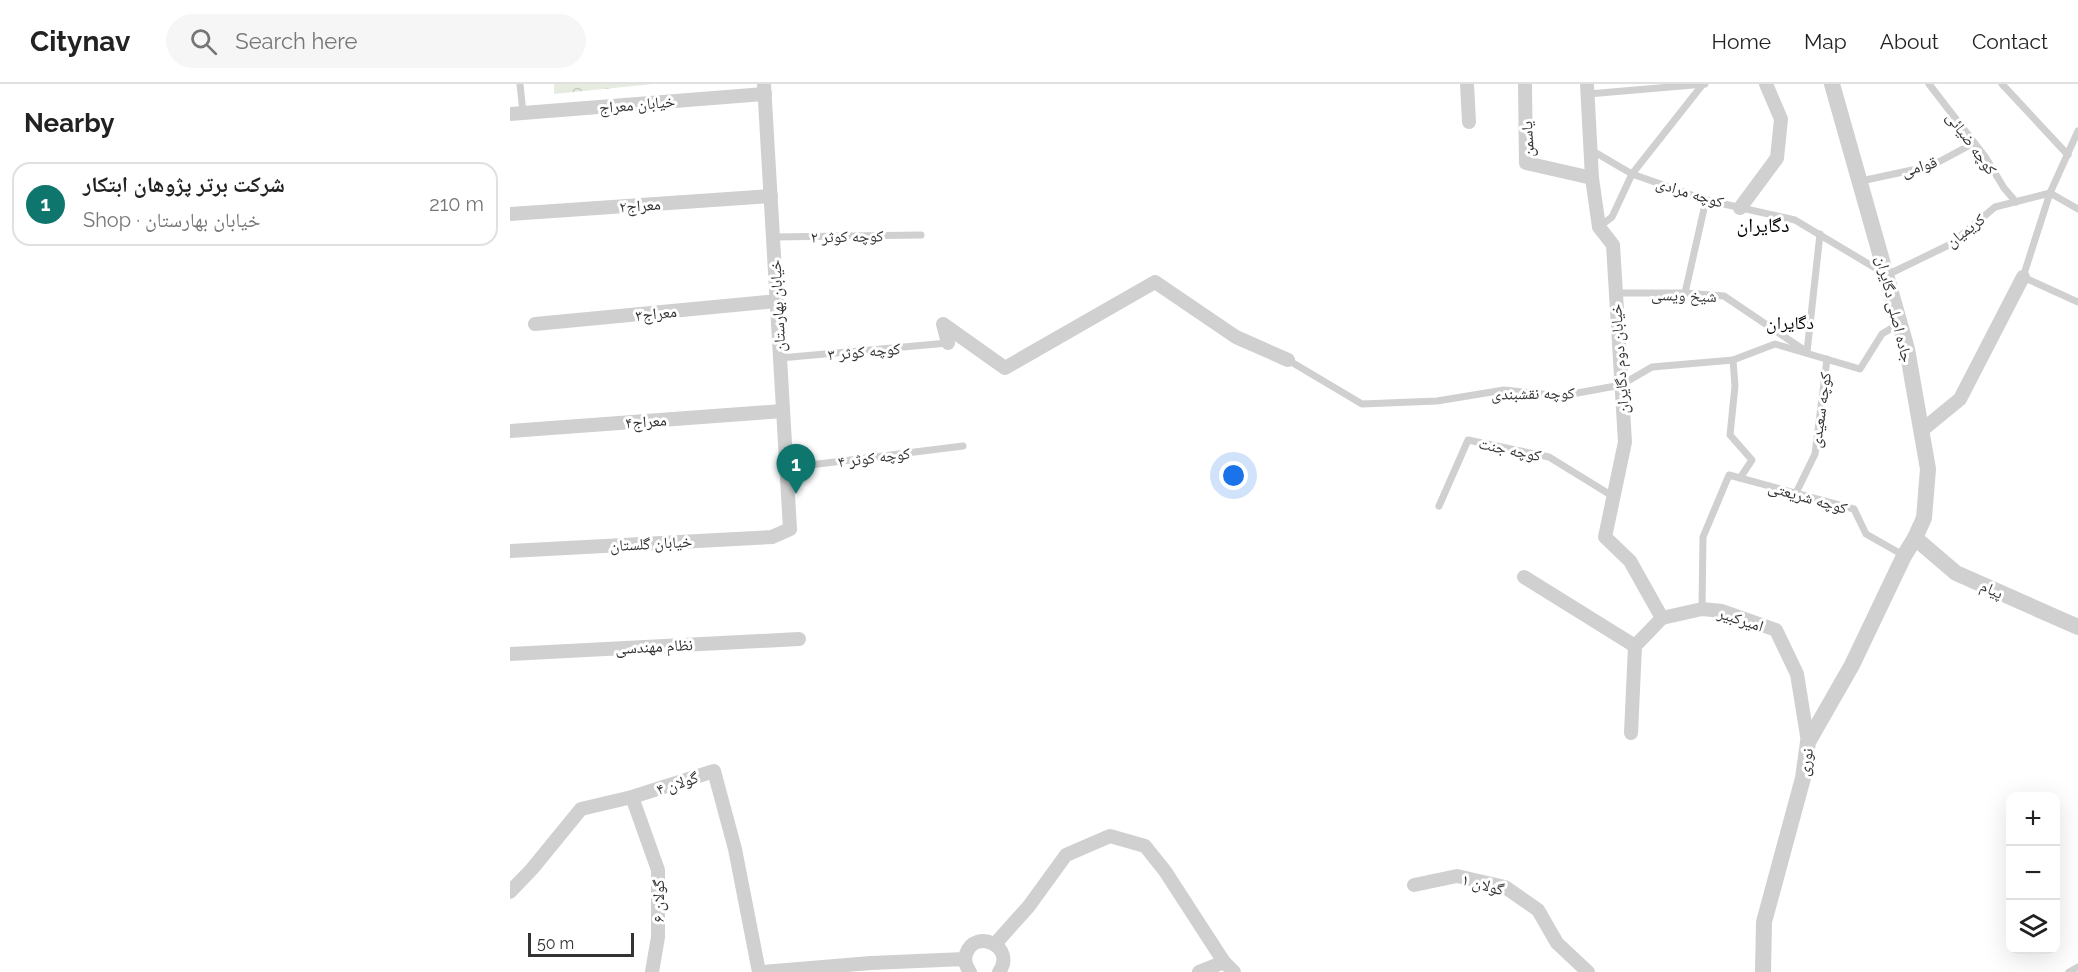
<!DOCTYPE html>
<html lang="en">
<head>
<meta charset="utf-8">
<style>
	:root { --surface:#fff; --page:#f6f6f6; --text:#222; --muted:#767676; --line:#e0e0e0; --accent:#0f766e }
	body { margin:0; font-family:Raleway,"Noto Naskh Arabic",sans-serif; background:var(--page); color:var(--text) }
	.controls { position:absolute; right:18px; bottom:18px; display:grid; overflow:hidden; border-radius:12px; box-shadow:0 6px 24px #0002 }
	.controls button { width:54px; height:54px; display:grid; place-items:center; padding:0; border:0; border-bottom:2px solid var(--line); background:var(--surface); color:var(--text); font:30px sans-serif }
	.scale { position:absolute; left:18px; bottom:15px; width:106px; box-sizing:border-box; padding-left:6px; border:3px solid #333; border-top:0; font-size:16px; line-height:21px; white-space:nowrap; color:#333; -webkit-text-stroke:4px #fff; paint-order:stroke }
	.you { position:absolute; left:724px; top:392px; width:21px; height:21px; margin:-15px; border:4px solid #fff; border-radius:50%; background:#1a73e8; box-shadow:0 0 0 9px #1a73e833 }
	.badge { display:grid; place-items:center; width:39px; height:39px; border-radius:50%; background:var(--accent); color:#fff; font-size:20px; font-weight:700 }
	.pin { position:absolute; translate:-50% -50px; filter:drop-shadow(0 2px 3px #0008) }
	.pin::after { content:''; position:absolute; top:32px; width:21px; height:18px; background:inherit; clip-path:polygon(0 0,100% 0,50% 100%) }
	.list { margin:0; padding:0; list-style:none }
	h2 { display:flex; justify-content:space-between; align-items:center; height:78px; margin:0; padding:0 24px; font-size:26px }
	h2 small { font-size:20px; font-weight:400; color:var(--muted) }
	.list li { display:grid; grid-template-columns:39px 1fr auto; gap:18px; align-items:center; box-sizing:border-box; height:84px; margin:0 12px 12px; padding:0 12px; border:2px solid var(--line); border-radius:18px }
	.list b { display:block; font-size:22px; white-space:nowrap }
	.list p { margin:0; font-size:20px; white-space:nowrap; color:var(--muted) }
	.list em { font-size:20px; font-style:normal; color:var(--muted) }
	.icon { flex:none; width:33px; height:33px; fill:none; stroke:currentColor; stroke-width:2; stroke-linecap:round; stroke-linejoin:round }
	.map { position:relative; flex:none; width:1568px; height:888px; overflow:hidden }
	header { display:flex; align-items:center; gap:36px; box-sizing:border-box; height:84px; padding:0 30px; background:var(--surface); border-bottom:2px solid var(--line) }
	header strong { font-size:28px }
	nav { display:flex; gap:33px; margin-inline-start:auto; font-size:21px }
	.search { width:420px; height:54px; background:var(--page); display:flex; align-items:center; gap:15px; box-sizing:border-box; padding:0 21px; border-radius:33px; color:var(--muted); font-size:22px }
	main { display:flex }
	aside { flex:1; background:var(--surface) }
	.map>svg:first-child { display:block }
	.forest { fill:url(#forest-crowns) }
	.lines { fill:none; stroke-linecap:round; stroke-linejoin:round }
	.service { stroke:#d0d0d0; stroke-width:7 }
	.minor { stroke:#d0d0d0; stroke-width:14 }
	.tertiary { stroke:#d0d0d0; stroke-width:16 }
	.labels { text-anchor:middle; stroke-width:6; stroke-linejoin:round; paint-order:stroke }
	.street-label { font-size:16px; fill:#333; stroke:#fff }
	.neighbourhood-label { font-size:18px; fill:#000; stroke:#fff }
	.quarter-label { font-size:20px; fill:#000; stroke:#fff }
</style>
</head>
<body>
<header>
<strong>Citynav</strong>
<div class="search"><svg class="icon" aria-label="search" viewBox="0 0 24 24"><circle cx="10" cy="10" r="6"/><path d="M15 15l6 6"/></svg>Search here</div>
<nav><a>Home</a><a>Map</a><a>About</a><a>Contact</a></nav>
</header>
<main>
<aside>
<h2>Nearby<small></small></h2>
<ul class="list">
<li><span class="badge">1</span><div><b>شرکت برتر پژوهان ابتکار</b><p>Shop · خیابان بهارستان</p></div><em>210 m</em></li>
</ul>
</aside>
<div class="map">
<svg width="1568" height="888" viewBox="0 0 1568 888">
	<defs>
		<pattern id="forest-crowns" width="20" height="18" patternUnits="userSpaceOnUse" patternTransform="scale(1.5)"><rect width="20" height="18" fill="#e6ecdf"/><path d="M2 6a3 3 0 1 1 6 0M12 15a3 3 0 1 1 6 0" fill="none" stroke="#c6cbc0"/></pattern>
	</defs>
	<rect width="100%" height="100%" fill="#fff"/>
	<!-- forest -->
	<polygon class="forest" points="44,0 143,0 44,10"/>
	<g class="lines">
		<!-- service -->
		<g class="service">
			<polyline points="10,0 13,29"/>
			<polyline points="1419,0 1476,74 1494,104 1506,118"/>
			<polyline points="1492,0 1558,71"/>
			<polyline points="1078,10 1195,0"/>
			<polyline points="1081,66 1122,90 1196,116 1285,136 1377,191 1441,160 1485,123 1540,109 1568,47"/>
			<polyline points="1351,97 1421,82 1464,59"/>
			<polyline points="1568,125 1540,109 1513,193 1568,218"/>
			<polyline points="1089,143 1102,133 1122,90 1193,0"/>
			<polyline points="263,153 411,151"/>
			<polyline points="1105,209 1175,209 1214,212 1297,268 1310,150"/>
			<polyline points="1175,209 1196,116"/>
			<polyline points="270,274 438,259"/>
			<polyline points="778,276 852,320 927,317 994,306 1051,312 1111,301 1142,283 1223,276 1265,260 1350,285 1372,250 1390,239"/>
			<polyline points="1223,276 1225,302 1220,351 1242,376 1230,394"/>
			<polyline points="276,384 453,362"/>
			<polyline points="1286,409 1305,370 1317,275"/>
			<polyline points="929,422 958,356 1039,373 1104,413"/>
			<polyline points="1192,525 1193,453 1219,391 1344,425 1356,450 1393,471"/>
			<polyline points="1559,888 1568,883"/>
		</g>
		<!-- minor -->
		<g class="minor">
			<polyline points="957,0 959,38"/>
			<polyline points="1015,0 1016,79 1082,94"/>
			<polyline points="1077,0 1082,94 1089,143 1103,161 1115,358 1095,453 1120,477 1152,534"/>
			<polyline points="0,30 255,10"/>
			<polyline points="1230,124 1267,74 1271,35 1256,0"/>
			<polyline points="0,130 261,112"/>
			<polyline points="25,240 267,217"/>
			<polyline points="438,259 433,240 495,284 645,198 726,253 778,276"/>
			<polyline points="0,347 273,327"/>
			<polyline points="1411,347 1450,315 1513,193"/>
			<polyline points="0,467 262,453 280,445 254,0"/>
			<polyline points="1014,493 1125,562"/>
			<polyline points="1152,534 1192,525 1212,527 1266,546 1287,590 1298,658"/>
			<polyline points="0,570 289,555"/>
			<polyline points="1121,649 1125,562 1152,534"/>
			<polyline points="122,713 148,786 148,853 142,888"/>
			<polyline points="904,801 947,792 995,803 1028,826 1047,859 1078,888"/>
			<polyline points="0,808 22,785 71,725 122,713 204,687 225,765 249,888"/>
			<polyline points="485,860 519,822 556,771 600,752 635,762 655,787 714,878 724,888"/>
			<polyline points="252,888 361,879 455,875"/>
			<path d="M460 888C456 883 454 877 456 870 465 843 507 863 489 888"/>
			<polyline points="689,888 714,878"/>
		</g>
		<!-- tertiary -->
		<g class="tertiary">
			<polyline points="1405,454 1446,489 1568,543"/>
			<polyline points="1253,888 1254,838 1293,694 1298,658 1342,581 1394,472 1405,454 1414,434 1418,385 1397,265 1322,0"/>
		</g>
	</g>
	<g class="labels">
		<!-- street labels -->
		<g class="street-label">
			<text transform="translate(127 20) rotate(-5)" y="6">خیابان معراج</text>
			<text transform="translate(1017 55) rotate(-93)" y="6">یاسمن</text>
			<text transform="translate(1462 59) rotate(54)" y="6">کوچه ضیائی</text>
			<text transform="translate(1409 82) rotate(-17)" y="6">قوامی</text>
			<text transform="translate(1180 108) rotate(17)" y="6">کوچه مرادی</text>
			<text transform="translate(130 121) rotate(-4)" y="6">معراج۲</text>
			<text transform="translate(1455 146) rotate(-37)" y="6">کریمیان</text>
			<text transform="translate(337 152) rotate(-1)" y="6">کوچه کوثر ۲</text>
			<text transform="translate(1174 211) rotate(2)" y="6">شیخ ویسی</text>
			<text transform="translate(267 222) rotate(-93)" y="6">خیابان بهارستان</text>
			<text transform="translate(1385 225) rotate(76)" y="6">جاده اصلی دگایران</text>
			<text transform="translate(146 229) rotate(-6)" y="6">معراج۳</text>
			<text transform="translate(354 267) rotate(-5)" y="6">کوچه کوثر ۳</text>
			<text transform="translate(1109 275) rotate(-94)" y="6">خیابان دوم دگایران</text>
			<text transform="translate(1023 309) rotate(-1)" y="6">کوچه نقشبندی</text>
			<text transform="translate(1310 326) rotate(-82)" y="6">کوچه سعیدی</text>
			<text transform="translate(136 337) rotate(-4)" y="6">معراج۴</text>
			<text transform="translate(1000 365) rotate(12)" y="6">کوچه جنت</text>
			<text transform="translate(364 373) rotate(-7)" y="6">کوچه کوثر ۴</text>
			<text transform="translate(1298 413) rotate(16)" y="6">کوچه شریعتی</text>
			<text transform="translate(141 459) rotate(-3)" y="6">خیابان گلستان</text>
			<text transform="translate(1482 505) rotate(24)" y="6">پیام</text>
			<text transform="translate(1231 535) rotate(18)" y="6">امیرکبیر</text>
			<text transform="translate(144 562) rotate(-3)" y="6">نظام مهندسی</text>
			<text transform="translate(1295 678) rotate(-80)" y="6">نوری</text>
			<text transform="translate(167 699) rotate(-18)" y="6">گولان ۴</text>
			<text transform="translate(973 800) rotate(15)" y="6">گولان ۱</text>
			<text transform="translate(148 817) rotate(-90)" y="6">گولان ۶</text>
		</g>
		<!-- neighbourhood labels -->
		<g class="neighbourhood-label">
			<text x="1280" y="245">دگایران</text>
		</g>
		<!-- quarter labels -->
		<g class="quarter-label">
			<text x="1253" y="148">دگایران</text>
		</g>
	</g>
</svg>
<div class="controls">
<button>+</button>
<button>−</button>
<button><svg class="icon" aria-label="layers" viewBox="0 0 24 24"><path d="M12 4l9 5-9 5-9-5zM3 14l9 5 9-5"/></svg></button>
</div>
<div class="scale">50 m</div>
<div class="you"></div>
<div class="pin badge" style="left:286px;top:410px">1</div>
</div>
</main>
</body>
</html>
